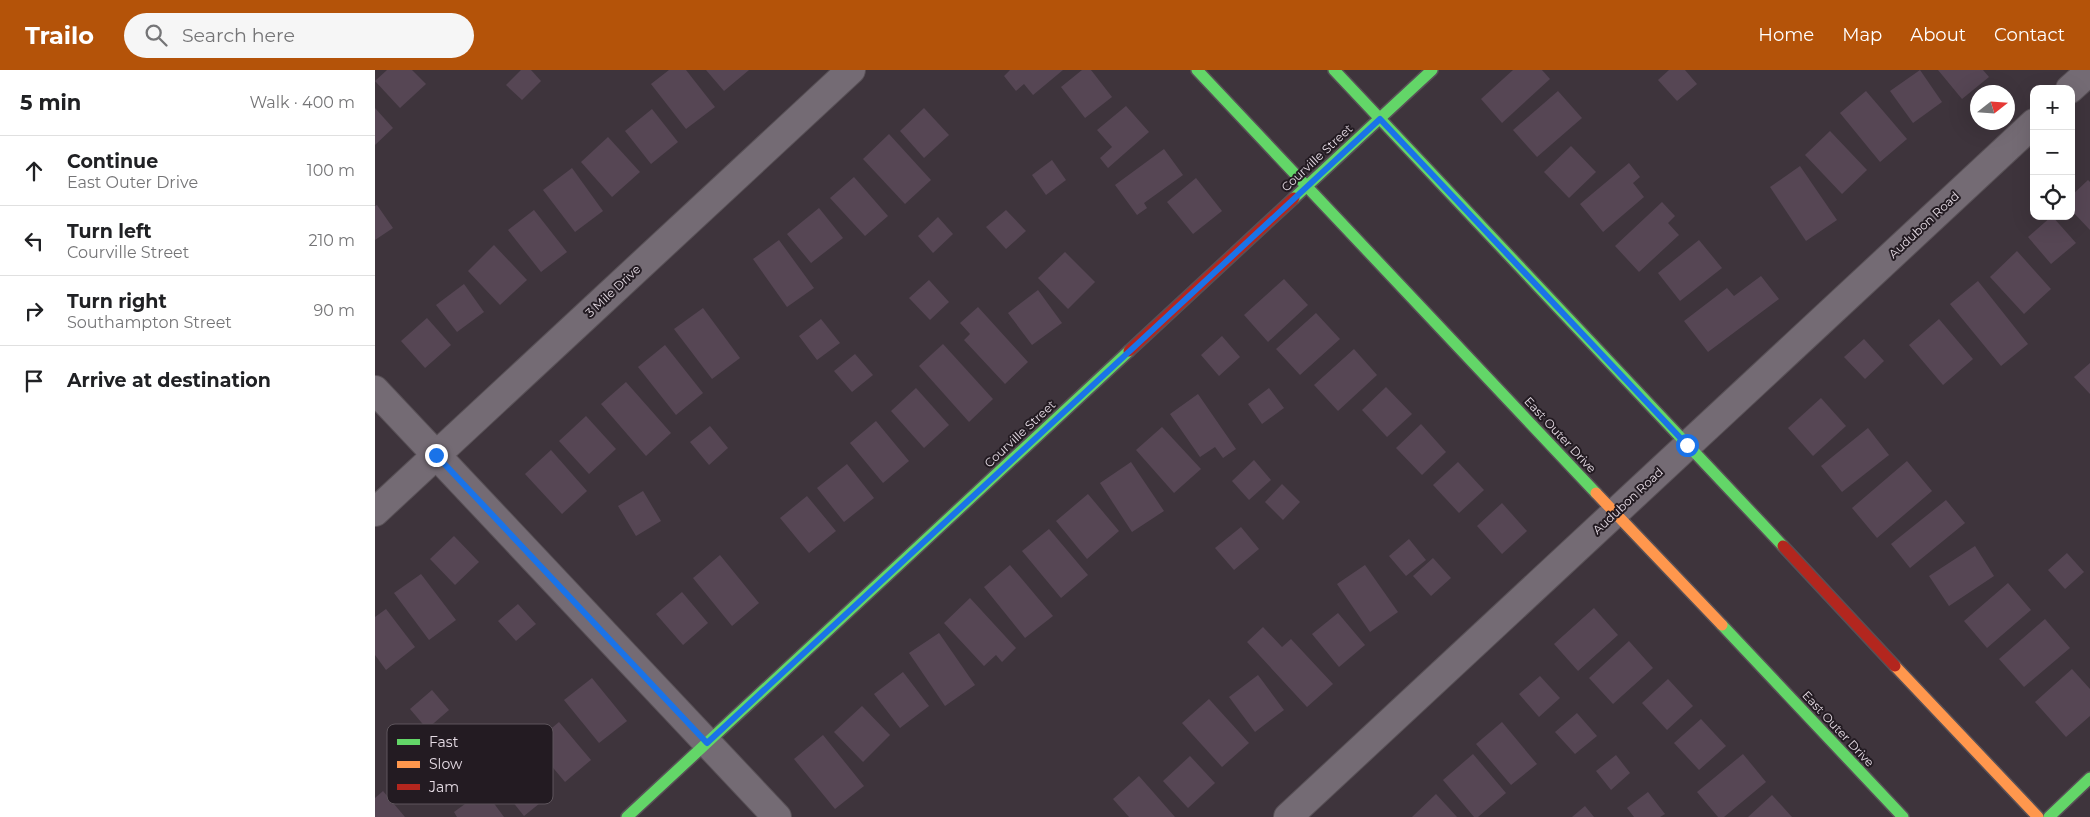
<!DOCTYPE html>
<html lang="en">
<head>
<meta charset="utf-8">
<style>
	:root { --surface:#fff; --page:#f6f6f6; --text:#202124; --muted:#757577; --line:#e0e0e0; --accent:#b45309 }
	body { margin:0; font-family:Montserrat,sans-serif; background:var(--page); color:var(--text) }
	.controls { position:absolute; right:15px; top:15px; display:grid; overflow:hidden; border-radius:10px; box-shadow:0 5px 20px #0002 }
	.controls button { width:45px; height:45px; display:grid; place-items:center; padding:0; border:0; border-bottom:1px solid var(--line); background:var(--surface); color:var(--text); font:25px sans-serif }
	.compass { position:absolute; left:1595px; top:15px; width:45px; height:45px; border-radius:50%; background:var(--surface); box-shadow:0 5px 20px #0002; rotate:73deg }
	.stop { position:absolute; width:15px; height:15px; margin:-11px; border:4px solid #1a73e8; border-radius:50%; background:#fff }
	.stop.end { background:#1a73e8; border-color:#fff; box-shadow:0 1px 5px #0008 }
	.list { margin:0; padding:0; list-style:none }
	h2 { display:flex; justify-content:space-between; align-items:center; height:65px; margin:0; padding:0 20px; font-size:21px }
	h2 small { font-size:16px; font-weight:400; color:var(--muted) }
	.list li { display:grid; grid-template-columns:32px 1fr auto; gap:15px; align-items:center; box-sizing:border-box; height:70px; padding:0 20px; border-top:1px solid var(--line) }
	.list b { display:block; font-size:19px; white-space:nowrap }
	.list p { margin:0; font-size:16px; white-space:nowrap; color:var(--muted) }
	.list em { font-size:16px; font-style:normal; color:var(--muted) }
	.icon { flex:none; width:28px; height:28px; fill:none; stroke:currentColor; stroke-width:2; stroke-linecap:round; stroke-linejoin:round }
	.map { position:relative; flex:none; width:1715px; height:747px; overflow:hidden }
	header { display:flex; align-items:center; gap:30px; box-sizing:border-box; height:70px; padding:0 25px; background:var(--accent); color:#fff }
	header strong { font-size:24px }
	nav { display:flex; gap:28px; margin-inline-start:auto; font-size:18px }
	.search { width:350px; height:45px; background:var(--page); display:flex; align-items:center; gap:12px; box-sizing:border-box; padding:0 18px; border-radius:28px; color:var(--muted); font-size:19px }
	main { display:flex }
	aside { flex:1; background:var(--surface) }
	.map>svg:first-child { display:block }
	.building { fill:#564654 }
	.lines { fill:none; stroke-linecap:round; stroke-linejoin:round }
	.street-casing { stroke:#585056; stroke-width:30 }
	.fast-casing { stroke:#585056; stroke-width:14 }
	.slow-casing { stroke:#585056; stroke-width:14 }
	.jam-casing { stroke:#585056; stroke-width:14 }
	.street { stroke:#746b74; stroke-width:28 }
	.fast { stroke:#63d668; stroke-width:11 }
	.slow { stroke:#ff974d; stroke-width:11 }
	.jam { stroke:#b3261e; stroke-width:11 }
	.route { stroke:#1a73e8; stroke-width:6 }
	.labels { text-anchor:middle; stroke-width:4; stroke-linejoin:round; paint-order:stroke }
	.street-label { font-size:12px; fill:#e6dce5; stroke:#231b22 }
	.key { fill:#231b22; stroke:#5e555c; stroke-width:1 }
	.key-label { font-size:14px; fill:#e6dce5 }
</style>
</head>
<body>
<header>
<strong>Trailo</strong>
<div class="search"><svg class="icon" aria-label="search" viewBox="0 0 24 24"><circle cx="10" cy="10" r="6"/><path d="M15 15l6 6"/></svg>Search here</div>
<nav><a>Home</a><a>Map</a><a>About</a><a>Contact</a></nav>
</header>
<main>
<aside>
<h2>5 min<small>Walk · 400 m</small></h2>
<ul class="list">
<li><svg class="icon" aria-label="ahead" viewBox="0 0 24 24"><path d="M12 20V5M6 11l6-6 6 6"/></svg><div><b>Continue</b><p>East Outer Drive</p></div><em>100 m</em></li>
<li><svg class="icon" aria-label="left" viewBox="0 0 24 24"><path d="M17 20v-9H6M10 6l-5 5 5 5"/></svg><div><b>Turn left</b><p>Courville Street</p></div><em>210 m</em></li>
<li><svg class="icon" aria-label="right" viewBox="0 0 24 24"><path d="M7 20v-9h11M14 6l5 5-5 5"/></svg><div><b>Turn right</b><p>Southampton Street</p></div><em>90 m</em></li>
<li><svg class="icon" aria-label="arrive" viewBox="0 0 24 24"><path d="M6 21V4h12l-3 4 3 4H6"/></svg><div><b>Arrive at destination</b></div></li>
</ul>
</aside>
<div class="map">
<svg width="1715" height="747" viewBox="0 0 1715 747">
	<rect width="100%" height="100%" fill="#3e343c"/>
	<!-- building -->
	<g class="building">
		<polygon points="12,0 37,0 51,14 25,38 0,11"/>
		<polygon points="146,0 156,0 166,11 147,30 131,15"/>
		<polygon points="294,0 311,0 340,37 311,59 276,14"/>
		<polygon points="331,0 374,0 349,21"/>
		<polygon points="635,0 688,0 658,25 649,14 641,21 629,6"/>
		<polygon points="707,0 716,0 737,27 710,48 686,17"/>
		<polygon points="1138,0 1167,0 1175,9 1127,53 1106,29"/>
		<polygon points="1294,0 1310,0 1322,14 1302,31 1283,10"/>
		<polygon points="1545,0 1567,32 1538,53 1515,21"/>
		<polygon points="1563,0 1608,0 1614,7 1587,29"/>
		<polygon points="1183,21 1207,48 1162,87 1138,60"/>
		<polygon points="1491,21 1532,69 1505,92 1465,43"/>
		<polygon points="751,36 774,62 733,98 725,88 737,77 722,60"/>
		<polygon points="0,38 18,58 0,75"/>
		<polygon points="549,38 574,65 549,88 525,61"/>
		<polygon points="277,39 303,72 276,94 250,61"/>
		<polygon points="1455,61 1492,100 1467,124 1430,85"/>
		<polygon points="514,64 556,110 530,134 488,89"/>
		<polygon points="233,67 265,102 237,127 206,92"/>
		<polygon points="1196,76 1221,102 1194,128 1169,102"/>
		<polygon points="789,79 808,105 769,133 772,138 762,145 740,115"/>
		<polygon points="677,90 691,110 671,125 657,105"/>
		<polygon points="1254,93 1265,107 1258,113 1269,127 1228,162 1205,134"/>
		<polygon points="1425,96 1462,150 1431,171 1395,117"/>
		<polygon points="197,98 228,141 200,162 168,120"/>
		<polygon points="479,107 513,146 490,166 455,128"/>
		<polygon points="821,108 847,141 818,164 792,132"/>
		<polygon points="1713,110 1715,112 1715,160 1696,140 1696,126"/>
		<polygon points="1287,132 1300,146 1293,153 1304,165 1264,202 1240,176"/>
		<polygon points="2,135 18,158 0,170 0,136"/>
		<polygon points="444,138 468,168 436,193 412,164"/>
		<polygon points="159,140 192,182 166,202 133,160"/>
		<polygon points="631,140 651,161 631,179 611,157"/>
		<polygon points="1677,146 1701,173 1676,194 1653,167"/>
		<polygon points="563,147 578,164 558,183 543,166"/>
		<polygon points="404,170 439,218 412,237 378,189"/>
		<polygon points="1324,170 1347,198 1305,231 1283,203"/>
		<polygon points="119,175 152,210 125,235 93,201"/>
		<polygon points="1642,181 1676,219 1649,244 1615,207"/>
		<polygon points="690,182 720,212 693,239 663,208"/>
		<polygon points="1386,206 1404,229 1333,282 1309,251 1352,218 1359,226"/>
		<polygon points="909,209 933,235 893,272 869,245"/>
		<polygon points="554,210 574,232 555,250 534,228"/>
		<polygon points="1603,211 1653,274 1626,296 1575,234"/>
		<polygon points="89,214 109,242 82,262 61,235"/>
		<polygon points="663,220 687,253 657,275 633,243"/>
		<polygon points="603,237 653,292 630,314 589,270 595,264 585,253"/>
		<polygon points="328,238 365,288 337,309 299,259"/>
		<polygon points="941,243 965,269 925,305 901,279"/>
		<polygon points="52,248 76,275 50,298 26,271"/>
		<polygon points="446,249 465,273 442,290 424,266"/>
		<polygon points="1564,249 1598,289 1568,315 1534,275"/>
		<polygon points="847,266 865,287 844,306 826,285"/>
		<polygon points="1489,269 1509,291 1490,309 1469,287"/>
		<polygon points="568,274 618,329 594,352 544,296"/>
		<polygon points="290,275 328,323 301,345 263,297"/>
		<polygon points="979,279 1002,305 963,341 939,315"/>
		<polygon points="480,284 498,305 477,322 459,301"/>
		<polygon points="1715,293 1715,324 1699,307"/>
		<polygon points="251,312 296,363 271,386 226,334"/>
		<polygon points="1011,317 1037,344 1012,367 987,340"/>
		<polygon points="541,318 574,355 549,378 516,341"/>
		<polygon points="894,318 909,338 887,354 873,334"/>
		<polygon points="823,324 861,379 848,388 840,377 825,387 795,344"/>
		<polygon points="1446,328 1471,356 1438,386 1413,358"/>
		<polygon points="211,346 241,379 214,404 184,371"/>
		<polygon points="501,351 534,391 508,413 475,373"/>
		<polygon points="1046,354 1071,382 1047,405 1021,378"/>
		<polygon points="335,356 353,378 334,395 315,372"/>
		<polygon points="787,357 826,399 799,423 761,380"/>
		<polygon points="1493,358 1514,385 1467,422 1446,396"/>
		<polygon points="176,380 212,421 187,444 150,404"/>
		<polygon points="879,390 896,410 874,430 857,411"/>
		<polygon points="1532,391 1557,421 1502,468 1477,438"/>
		<polygon points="756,392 789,441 757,462 725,413"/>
		<polygon points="1083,392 1109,420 1084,443 1058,415"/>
		<polygon points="472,394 499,428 469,452 442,418"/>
		<polygon points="907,414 925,432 908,450 890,432"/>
		<polygon points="268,421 286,451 261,466 243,436"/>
		<polygon points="713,424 744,461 712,489 681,451"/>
		<polygon points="432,426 461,461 434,483 405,448"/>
		<polygon points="1571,430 1590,453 1535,498 1516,474"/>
		<polygon points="1127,433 1152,461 1127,484 1102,456"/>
		<polygon points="866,457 884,479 859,500 840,478"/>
		<polygon points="674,459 713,505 686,528 647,481"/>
		<polygon points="79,466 104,492 80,515 55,489"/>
		<polygon points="1034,469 1051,490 1031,506 1014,486"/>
		<polygon points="1600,476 1619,506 1574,536 1554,506"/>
		<polygon points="1692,483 1709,502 1690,519 1673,500"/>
		<polygon points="345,485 384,533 357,556 318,508"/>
		<polygon points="1058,488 1076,508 1056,526 1038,506"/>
		<polygon points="635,495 678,546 650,568 609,517"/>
		<polygon points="990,495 1023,542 995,562 962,514"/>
		<polygon points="46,504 81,550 54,570 19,523"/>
		<polygon points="1633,513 1656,540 1612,578 1589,551"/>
		<polygon points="307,522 333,553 308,575 281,544"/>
		<polygon points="595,528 641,578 627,592 621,585 609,596 569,553"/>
		<polygon points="143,534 161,554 141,571 123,551"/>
		<polygon points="1219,538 1243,565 1203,601 1179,574"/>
		<polygon points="11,539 40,577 11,600 0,585 0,547"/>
		<polygon points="963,543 990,575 964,597 937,564"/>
		<polygon points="1670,549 1695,578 1649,617 1624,589"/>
		<polygon points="888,557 907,577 916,569 958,614 932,637 872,572"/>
		<polygon points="564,563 600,615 570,636 534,583"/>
		<polygon points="1254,571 1278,598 1238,634 1214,608"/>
		<polygon points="1697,599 1715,619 1715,646 1691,667 1660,632"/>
		<polygon points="528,602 554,636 525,658 499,624"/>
		<polygon points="883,605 909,640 880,662 854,627"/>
		<polygon points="1165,606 1185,628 1164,647 1144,624"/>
		<polygon points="217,608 252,651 224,673 189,630"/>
		<polygon points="1293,609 1318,636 1292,660 1267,633"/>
		<polygon points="57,620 74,640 52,659 35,639"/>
		<polygon points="834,629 874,673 847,697 807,653"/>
		<polygon points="487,636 515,665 488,692 459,662"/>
		<polygon points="1202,643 1222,666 1200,684 1180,662"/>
		<polygon points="1326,649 1351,676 1324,700 1299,673"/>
		<polygon points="184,652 216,690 190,712 158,674"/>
		<polygon points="1127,652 1162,694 1136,715 1101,674"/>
		<polygon points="448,665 489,716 460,739 419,689"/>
		<polygon points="140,681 175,725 149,746 114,702"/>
		<polygon points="1098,684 1131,723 1103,747 1099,747 1068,710"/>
		<polygon points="1368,684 1391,712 1349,747 1343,747 1322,722"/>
		<polygon points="1241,685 1255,703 1236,720 1221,701"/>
		<polygon points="815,686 840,713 813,738 788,711"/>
		<polygon points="764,706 800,747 754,747 738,729"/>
		<polygon points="109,720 129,747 82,747 79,742"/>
		<polygon points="8,721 30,747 0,747 0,728"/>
		<polygon points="1273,722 1290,744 1285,747 1259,747 1252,738"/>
		<polygon points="1061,724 1082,747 1037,747"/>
		<polygon points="1397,725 1417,747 1373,747"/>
		<polygon points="1210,736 1219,747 1197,747"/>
	</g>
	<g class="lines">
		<!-- street casing -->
		<g class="street-casing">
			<g id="street">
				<polyline points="1695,19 1715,1"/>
				<polyline points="0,320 402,747"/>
				<polyline points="0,442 476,0"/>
				<polyline points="913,747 1659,53"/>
			</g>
		</g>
		<!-- fast casing -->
		<g class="fast-casing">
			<g id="fast">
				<polyline points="822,0 1221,423"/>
				<polyline points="959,0 1408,476"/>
				<polyline points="919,128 1057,0"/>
				<polyline points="1347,555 1528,747"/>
				<polyline points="252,747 754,281"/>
				<polyline points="1674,747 1715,708"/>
			</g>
		</g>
		<!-- slow casing -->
		<g class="slow-casing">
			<g id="slow">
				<polyline points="1221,423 1347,555"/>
				<polyline points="1520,596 1663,747"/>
			</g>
		</g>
		<!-- jam casing -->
		<g class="jam-casing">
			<g id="jam">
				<polyline points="754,281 919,128"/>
				<polyline points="1408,476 1520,596"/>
			</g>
		</g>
		<!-- street -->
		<use href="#street" class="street"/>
		<!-- fast -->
		<use href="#fast" class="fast"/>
		<!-- slow -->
		<use href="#slow" class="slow"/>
		<!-- jam -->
		<use href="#jam" class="jam"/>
	</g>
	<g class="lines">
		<!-- route -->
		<polyline class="route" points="61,385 332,673 1005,49 1312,375"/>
	</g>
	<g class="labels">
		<!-- street labels -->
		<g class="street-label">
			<text transform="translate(942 88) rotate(-43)" y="4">Courville Street</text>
			<text transform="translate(1549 155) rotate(-43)" y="4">Audubon Road</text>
			<text transform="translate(238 221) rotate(-43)" y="4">3 Mile Drive</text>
			<text transform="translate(645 364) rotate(-43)" y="4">Courville Street</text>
			<text transform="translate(1185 365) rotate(47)" y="4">East Outer Drive</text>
			<text transform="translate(1253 431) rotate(-43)" y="4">Audubon Road</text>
			<text transform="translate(1463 659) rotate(47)" y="4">East Outer Drive</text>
		</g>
	</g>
	<!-- legend -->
	<rect x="12" y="654" width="166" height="80" rx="8" class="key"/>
	<rect x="22" y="669" width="23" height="6" fill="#63d668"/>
	<rect x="22" y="691" width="23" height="7" fill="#ff974d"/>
	<rect x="22" y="714" width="23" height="6" fill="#b3261e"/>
	<g class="key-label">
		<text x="54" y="677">Fast</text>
		<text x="54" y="699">Slow</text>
		<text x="54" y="722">Jam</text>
	</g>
</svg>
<div class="controls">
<button>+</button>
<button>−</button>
<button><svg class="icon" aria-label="locate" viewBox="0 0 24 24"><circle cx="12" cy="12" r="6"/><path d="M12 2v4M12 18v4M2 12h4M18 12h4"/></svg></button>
</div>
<svg class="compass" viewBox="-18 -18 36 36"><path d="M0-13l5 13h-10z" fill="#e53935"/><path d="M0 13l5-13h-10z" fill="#757577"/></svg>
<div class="stop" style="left:1312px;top:375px"></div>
<div class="stop end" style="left:61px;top:385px"></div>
</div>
</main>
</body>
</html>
